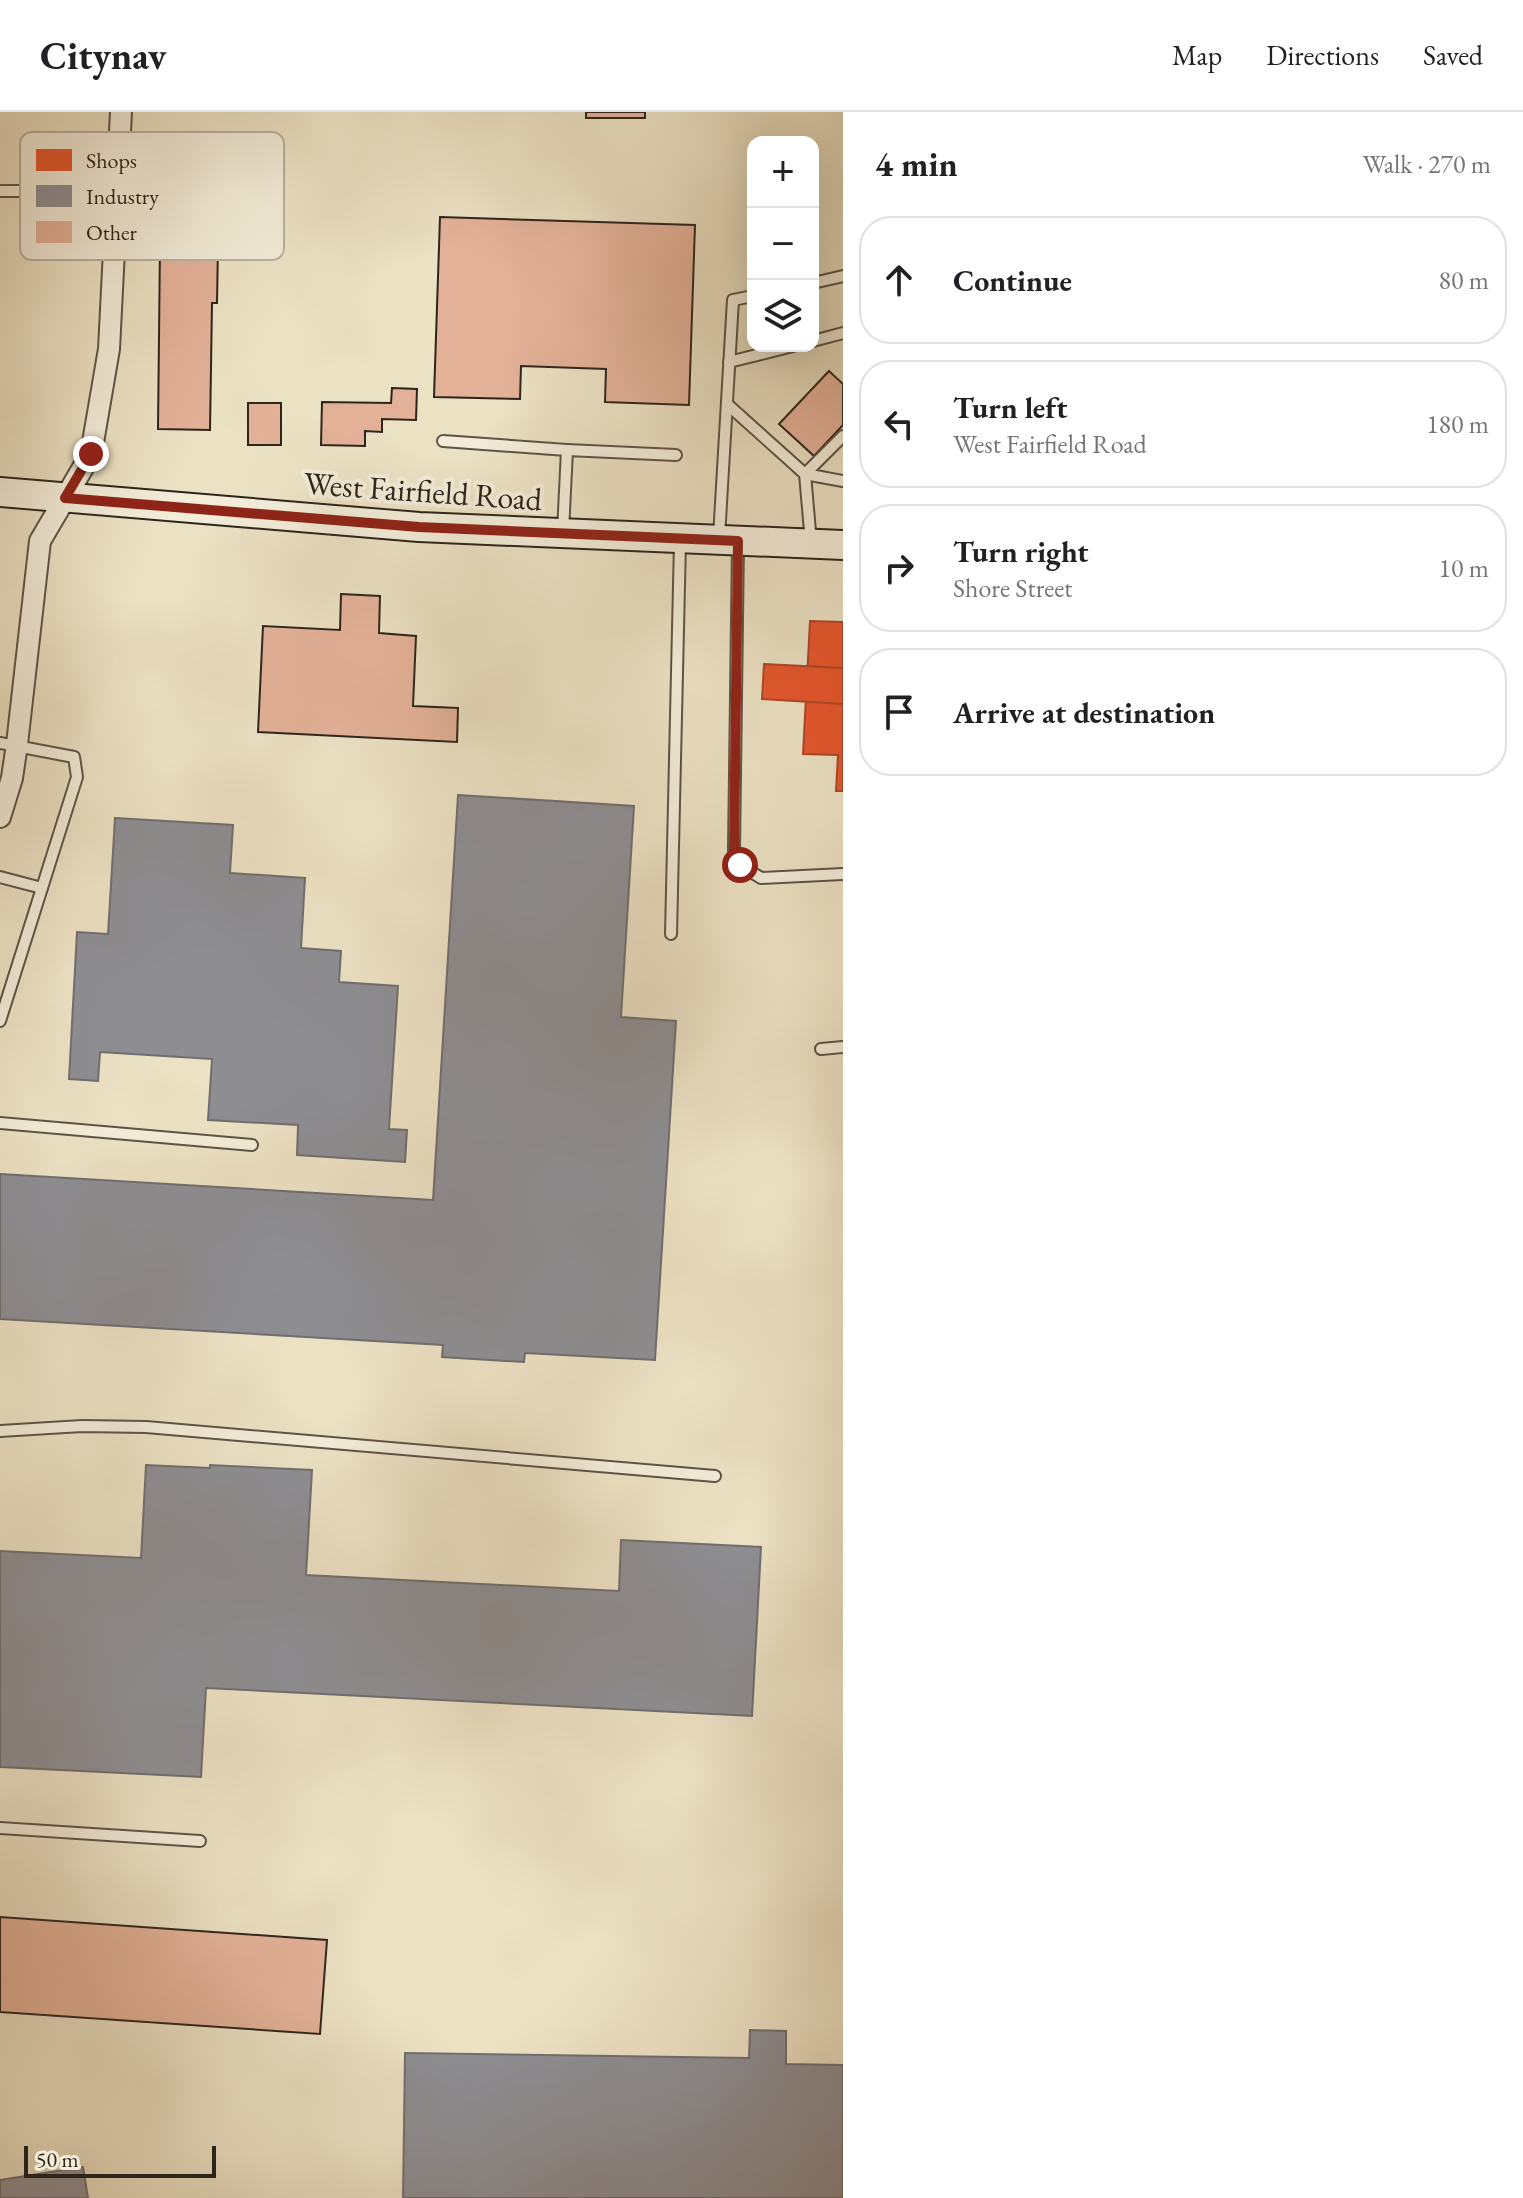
<!DOCTYPE html>
<html lang="en">
<head>
<meta charset="utf-8">
<style>
	:root { --surface:#fff; --page:#f2f2f2; --text:#202124; --muted:#757577; --line:#e0e0e0 }
	body { margin:0; font-family:"EB Garamond",serif; background:var(--page); color:var(--text) }
	.controls { position:absolute; right:24px; top:24px; display:grid; overflow:hidden; border-radius:16px; box-shadow:0 8px 32px #0002 }
	.controls button { width:72px; height:72px; display:grid; place-items:center; padding:0; border:0; border-bottom:2px solid var(--line); background:var(--surface); color:var(--text); font:40px sans-serif }
	.scale { position:absolute; left:24px; bottom:20px; width:192px; box-sizing:border-box; padding-left:8px; border:4px solid #2e251a; border-top:0; font-size:22px; line-height:28px; white-space:nowrap; color:#2e251a; -webkit-text-stroke:6px #f2ecd8; paint-order:stroke }
	.stop { position:absolute; width:24px; height:24px; margin:-18px; border:6px solid #8f2418; border-radius:50%; background:#fff }
	.stop.end { background:#8f2418; border-color:#fff; box-shadow:0 2px 8px #0008 }
	.list { margin:0; padding:0; list-style:none }
	h2 { display:flex; justify-content:space-between; align-items:center; height:104px; margin:0; padding:0 32px; font-size:34px }
	h2 small { font-size:26px; font-weight:400; color:var(--muted) }
	.list li { display:grid; grid-template-columns:52px 1fr auto; gap:24px; align-items:center; box-sizing:border-box; height:128px; margin:0 16px 16px; padding:0 16px; border:2px solid var(--line); border-radius:32px }
	.list b { display:block; font-size:30px; white-space:nowrap }
	.list p { margin:0; font-size:26px; white-space:nowrap; color:var(--muted) }
	.list em { font-size:26px; font-style:normal; color:var(--muted) }
	.icon { flex:none; width:44px; height:44px; fill:none; stroke:currentColor; stroke-width:2; stroke-linecap:round; stroke-linejoin:round }
	.map { position:relative; flex:none; width:843px; height:2086px; overflow:hidden }
	header { display:flex; align-items:center; gap:48px; box-sizing:border-box; height:112px; padding:0 40px; background:var(--surface); border-bottom:2px solid var(--line) }
	header strong { font-size:38px }
	nav { display:flex; gap:44px; margin-inline-start:auto; font-size:28px }
	main { display:flex }
	aside { flex:1; background:var(--surface) }
	.map>svg:first-child { display:block }
	.shops { fill:#e4572e; stroke:#ad4828; stroke-width:2 }
	.industry { fill:#8d8d92; stroke:#706e6e; stroke-width:2 }
	.building { fill:#e3b198; stroke:#2e251a; stroke-width:2 }
	.lines { fill:none; stroke-linecap:round; stroke-linejoin:round }
	.lane-casing { stroke:#5d5444; stroke-width:14 }
	.street-casing { stroke:#5d5444; stroke-width:24 }
	.secondary-casing { stroke:#2e251a; stroke-width:32 }
	.lane { stroke:#f2ecd8; stroke-width:10 }
	.street { stroke:#f2ecd8; stroke-width:20 }
	.secondary { stroke:#f2ecd8; stroke-width:28 }
	.route { stroke:#8f2418; stroke-width:10 }
	.labels { text-anchor:middle; stroke-width:8; stroke-linejoin:round; paint-order:stroke }
	.street-label { font-size:32px; fill:#2e251a; stroke:#f2ecd8 }
	.key { fill:#f2ecd8; stroke:#b7b09f; stroke-width:2 }
	.key-label { font-size:22px; fill:#2e251a }
</style>
</head>
<body>
<header>
<strong>Citynav</strong>
<nav><a>Map</a><a>Directions</a><a>Saved</a></nav>
</header>
<main>
<div class="map">
<svg width="843" height="2086" viewBox="0 0 843 2086">
	<rect width="100%" height="100%" fill="#ebe1c3"/>
	<filter id="stains"><feTurbulence type="fractalNoise" baseFrequency=".0025" numOctaves="4"/><feColorMatrix values="0 0 0 0 .2 0 0 0 0 .09 0 0 0 0 .02 0 0 0 .5 -.17"/></filter>
	<radialGradient id="worn" r=".72"><stop offset=".6" stop-color="#630" stop-opacity="0"/><stop offset="1" stop-color="#630" stop-opacity=".3"/></radialGradient>
	<!-- shops -->
	<g class="shops">
		<polygon points="810,509 843,510 843,679 836,679 838,643 803,642"/>
		<polygon points="764,552 843,556 843,592 762,587"/>
	</g>
	<!-- industry -->
	<g class="industry">
		<polygon points="458,683 634,694 621,905 676,909 655,1248 525,1241 524,1250 442,1245 443,1233 0,1207 0,1062 433,1088"/>
		<polygon points="115,706 233,713 230,761 305,766 301,836 341,839 339,870 398,874 389,1017 407,1018 405,1050 297,1043 298,1013 208,1008 212,947 100,940 98,969 69,967 77,820 108,822"/>
		<polygon points="146,1353 210,1356 210,1353 312,1358 306,1463 619,1479 621,1428 761,1435 752,1604 206,1576 201,1665 0,1655 0,1439 141,1446"/>
		<polygon points="750,1918 786,1919 786,1952 843,1953 843,2086 403,2086 405,1941 749,1946"/>
		<polygon points="83,2055 88,2086 0,2086 0,2068"/>
	</g>
	<!-- building -->
	<g class="building">
		<rect x="586" y="0" width="59" height="6"/>
		<polygon points="440,105 695,113 689,293 605,290 606,257 521,254 520,287 434,285"/>
		<polygon points="160,133 218,133 217,191 212,191 210,318 158,317"/>
		<polygon points="829,259 843,272 843,313 814,344 779,312"/>
		<polygon points="392,276 417,277 416,308 382,307 382,320 365,319 365,334 321,333 322,290 391,291"/>
		<rect x="248" y="291" width="33" height="42"/>
		<polygon points="341,482 380,484 379,521 416,524 413,594 458,596 457,630 258,620 263,514 340,518"/>
		<polygon points="0,1805 327,1828 320,1922 0,1900"/>
	</g>
	<g class="lines">
		<!-- lane casing -->
		<g class="lane-casing">
			<g id="lane">
				<polyline points="0,79 117,79"/>
				<polyline points="813,171 843,164"/>
				<polyline points="813,229 843,221"/>
				<polyline points="729,250 793,234"/>
				<polyline points="727,292 805,362 811,431"/>
				<polyline points="443,329 567,338"/>
				<polyline points="805,362 843,324"/>
				<polyline points="805,362 843,369"/>
				<polyline points="563,420 567,338 676,343"/>
				<polyline points="719,425 733,188 753,184"/>
				<polyline points="738,431 734,738 740,753 761,766 843,762"/>
				<polyline points="0,631 74,645 77,665 0,909"/>
				<polyline points="0,765 42,776"/>
				<polyline points="671,822 680,430"/>
				<polyline points="821,937 843,935"/>
				<polyline points="0,1011 252,1033"/>
				<polyline points="0,1319 82,1314 146,1315 715,1364"/>
				<polyline points="0,1716 200,1729"/>
			</g>
		</g>
		<!-- street casing -->
		<g class="street-casing">
			<polyline id="street" points="0,705 12,666 17,632 40,429 91,342 109,237 121,0"/>
		</g>
		<!-- secondary casing -->
		<g class="secondary-casing">
			<polyline id="secondary" points="0,380 419,415 843,433"/>
		</g>
		<!-- lane -->
		<use href="#lane" class="lane"/>
		<!-- street -->
		<use href="#street" class="street"/>
		<!-- secondary -->
		<use href="#secondary" class="secondary"/>
	</g>
	<g class="lines">
		<!-- route -->
		<polyline class="route" points="91,342 65,386 419,415 738,429 734,738 740,753"/>
	</g>
	<g class="labels">
		<!-- street labels -->
		<g class="street-label">
			<text transform="translate(423 379) rotate(4)" y="11">West Fairfield Road</text>
		</g>
	</g>
	<!-- legend -->
	<rect x="20" y="20" width="264" height="128" rx="12" class="key"/>
	<rect x="36" y="37" width="36" height="22" fill="#e4572e"/>
	<rect x="36" y="73" width="36" height="22" fill="#8d8d92"/>
	<rect x="36" y="109" width="36" height="22" fill="#e3b198"/>
	<g class="key-label">
		<text x="86" y="56">Shops</text>
		<text x="86" y="92">Industry</text>
		<text x="86" y="128">Other</text>
	</g>
	<rect width="100%" height="100%" filter="url(#stains)"/>
	<rect width="100%" height="100%" fill="url(#worn)"/>
</svg>
<div class="controls">
<button>+</button>
<button>−</button>
<button><svg class="icon" aria-label="layers" viewBox="0 0 24 24"><path d="M12 4l9 5-9 5-9-5zM3 14l9 5 9-5"/></svg></button>
</div>
<div class="scale">50 m</div>
<div class="stop" style="left:740px;top:753px"></div>
<div class="stop end" style="left:91px;top:342px"></div>
</div>
<aside>
<h2>4 min<small>Walk · 270 m</small></h2>
<ul class="list">
<li><svg class="icon" aria-label="ahead" viewBox="0 0 24 24"><path d="M12 20V5M6 11l6-6 6 6"/></svg><div><b>Continue</b></div><em>80 m</em></li>
<li><svg class="icon" aria-label="left" viewBox="0 0 24 24"><path d="M17 20v-9H6M10 6l-5 5 5 5"/></svg><div><b>Turn left</b><p>West Fairfield Road</p></div><em>180 m</em></li>
<li><svg class="icon" aria-label="right" viewBox="0 0 24 24"><path d="M7 20v-9h11M14 6l5 5-5 5"/></svg><div><b>Turn right</b><p>Shore Street</p></div><em>10 m</em></li>
<li><svg class="icon" aria-label="arrive" viewBox="0 0 24 24"><path d="M6 21V4h12l-3 4 3 4H6"/></svg><div><b>Arrive at destination</b></div></li>
</ul>
</aside>
</main>
</body>
</html>
